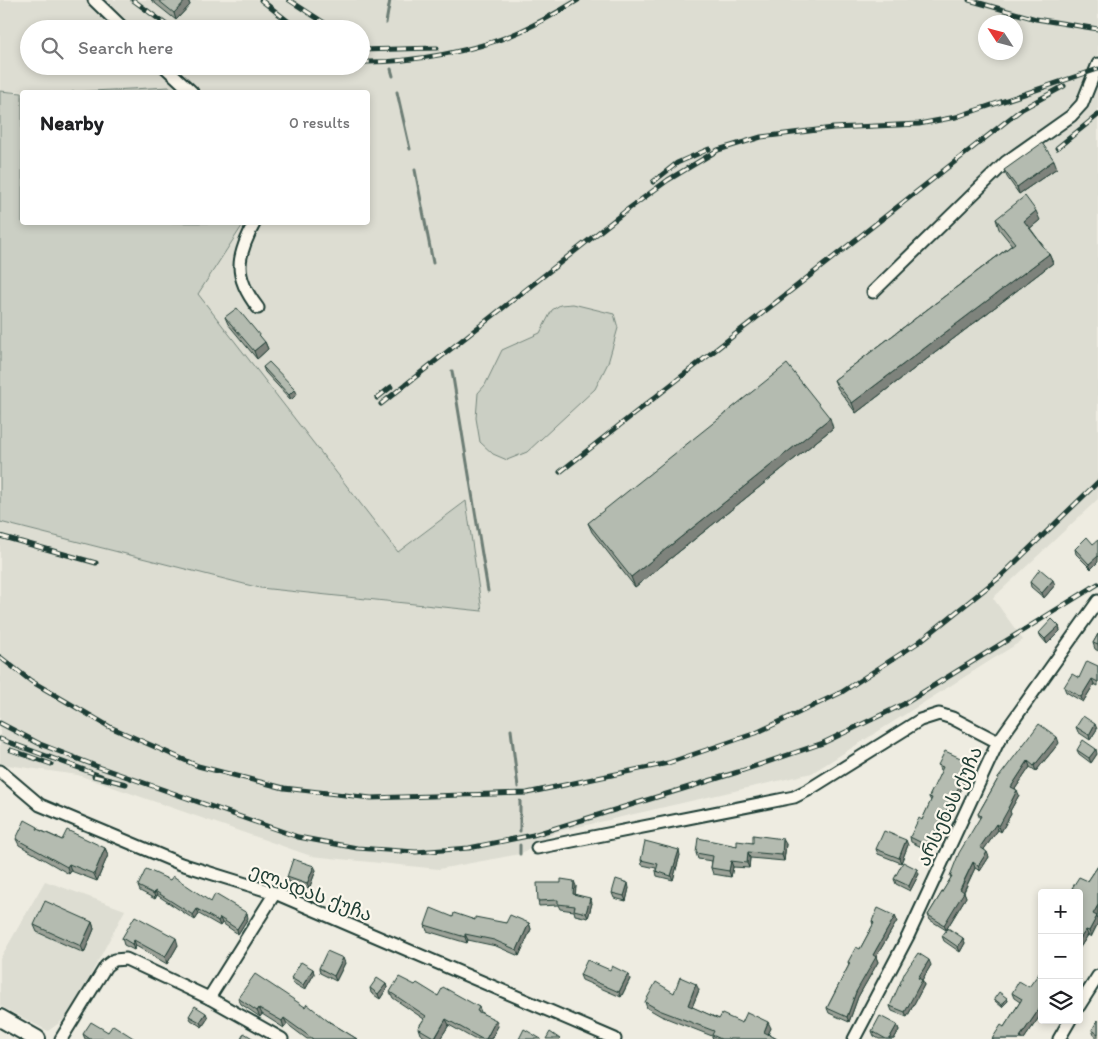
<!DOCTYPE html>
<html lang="en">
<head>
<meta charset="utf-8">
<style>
	:root { --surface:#fff; --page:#f6f6f6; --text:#202124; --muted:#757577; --line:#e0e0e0 }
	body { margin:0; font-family:Itim,"Noto Sans Georgian",sans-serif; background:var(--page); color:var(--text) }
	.controls { position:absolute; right:15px; bottom:15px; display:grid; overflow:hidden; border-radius:5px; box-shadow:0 2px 8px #0003 }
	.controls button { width:45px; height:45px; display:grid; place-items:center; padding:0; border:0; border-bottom:1px solid var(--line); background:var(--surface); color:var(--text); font:25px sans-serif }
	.compass { position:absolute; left:978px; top:15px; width:45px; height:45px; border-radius:50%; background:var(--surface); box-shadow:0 2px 8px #0003; rotate:306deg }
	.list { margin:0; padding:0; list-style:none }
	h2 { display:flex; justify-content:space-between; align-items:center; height:65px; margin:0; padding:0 20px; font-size:21px }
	h2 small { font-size:16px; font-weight:400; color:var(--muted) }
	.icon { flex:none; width:28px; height:28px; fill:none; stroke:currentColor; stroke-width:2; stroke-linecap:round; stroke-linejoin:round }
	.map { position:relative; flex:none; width:1098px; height:1039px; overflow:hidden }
	.search { position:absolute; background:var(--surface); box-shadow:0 2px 8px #0003; left:20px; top:20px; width:350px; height:55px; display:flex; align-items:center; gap:12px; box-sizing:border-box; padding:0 18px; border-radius:28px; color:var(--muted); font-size:19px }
	.panel { position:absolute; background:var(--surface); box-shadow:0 2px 8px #0003; left:20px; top:90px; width:350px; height:135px; border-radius:5px }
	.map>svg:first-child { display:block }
	.built { fill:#ddddd2; fill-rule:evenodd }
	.green { fill:#cbcfc4; stroke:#75867c }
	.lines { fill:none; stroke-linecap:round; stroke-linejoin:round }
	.stream { stroke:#6c7d74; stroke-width:3 }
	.street-casing { stroke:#1f3d34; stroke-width:15 }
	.secondary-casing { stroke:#1f3d34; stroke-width:20 }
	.street { stroke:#fbf7ec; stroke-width:11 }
	.secondary { stroke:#fbf7ec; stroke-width:16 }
	.rail-casing { stroke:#1f3d34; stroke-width:5 }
	.rail { stroke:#fbf7ec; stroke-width:3; stroke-dasharray:9; stroke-linecap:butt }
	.wall { fill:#9ba197; stroke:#1f3d34 }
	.shaded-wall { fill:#7e837b; stroke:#1f3d34 }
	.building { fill:#b4bbb0; stroke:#1f3d34 }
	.labels { text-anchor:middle; stroke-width:4.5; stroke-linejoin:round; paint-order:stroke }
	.street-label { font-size:19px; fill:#1f3d34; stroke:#fbf7ec }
</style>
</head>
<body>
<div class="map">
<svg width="1098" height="1039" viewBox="0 0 1098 1039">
	<rect width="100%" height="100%" fill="#eeece1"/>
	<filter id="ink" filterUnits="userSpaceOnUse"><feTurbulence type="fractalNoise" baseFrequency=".02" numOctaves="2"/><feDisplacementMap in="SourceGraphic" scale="10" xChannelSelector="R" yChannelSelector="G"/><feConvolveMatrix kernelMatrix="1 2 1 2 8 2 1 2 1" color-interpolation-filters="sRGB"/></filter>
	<g filter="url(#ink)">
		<!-- built -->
		<g class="built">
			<path d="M0 0H1098V499L993 598 1023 640 812 773 556 832 520 854 439 869 311 856 78 775 0 764V522L260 588 482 611 466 501 398 552 197 294 244 223 368 222V92H176L170 87 72 92 0 91ZM986 22H1016V52H986ZM29 29H361V66H29Z"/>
			<polygon points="45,881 125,910 69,1016 48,1031 0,1006 0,959"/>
		</g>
		<!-- green -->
		<g class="green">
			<polygon points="170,87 176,92 72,92"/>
			<polygon points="0,91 22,93 22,222 244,223 198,294 398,552 466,501 482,611 260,588 0,522"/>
			<polygon points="573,304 614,314 618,328 608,363 595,389 527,452 507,460 493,454 480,442 476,418 478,393 485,385 502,350 540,333 552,310 560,305"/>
		</g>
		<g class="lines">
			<!-- stream -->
			<g class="stream">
				<polyline points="386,23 390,0"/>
				<polyline points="391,69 393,76"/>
				<polyline points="397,92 410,149"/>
				<polyline points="415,170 433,263"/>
				<polyline points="452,371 488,591"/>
				<polyline points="511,730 518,787"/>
				<polyline points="520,801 520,831"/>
				<polyline points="520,845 520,854"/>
			</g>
			<!-- street casing -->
			<g class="street-casing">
				<g id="street">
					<polyline points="94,0 124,29"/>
					<polyline points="164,66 192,92"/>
					<path d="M255 222C236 257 233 276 258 308"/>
					<polyline points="873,292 1006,162 1071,116 1082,104 1098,64"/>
					<polyline points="0,771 40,805 181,864 275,893 615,1039"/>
					<polyline points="537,848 794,797 808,790 920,720 939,714 952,718 998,742"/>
					<polyline points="209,998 275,893"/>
					<polyline points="1079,1006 1098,976"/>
					<polyline points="61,1039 106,966 114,960 126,959 209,998 282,1039"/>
					<polyline points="854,1039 908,936 998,742 1098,601"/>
					<polyline points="1059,1039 1070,1020"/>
				</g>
			</g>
			<!-- secondary casing -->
			<g class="secondary-casing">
				<polyline id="secondary" points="0,1018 37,1039"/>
			</g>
			<!-- street -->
			<use href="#street" class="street"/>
			<!-- secondary -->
			<use href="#secondary" class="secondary"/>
			<!-- rail casing -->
			<g class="rail-casing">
				<g id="rail">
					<polyline points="133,0 172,29"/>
					<polyline points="261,0 289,22 301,29"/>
					<polyline points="289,0 334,29"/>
					<polyline points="969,0 1036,19 1098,29"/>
					<polyline points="361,50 437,48"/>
					<path d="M361 62C409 63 478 51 521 31 541 22 560 11 578 0"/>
					<polyline points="1057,148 1098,115"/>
					<polyline points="653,182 677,163 709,149"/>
					<polyline points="377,398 391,387"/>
					<polyline points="381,404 627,210 668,180 718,150 761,137 833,128 919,124 956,117 1098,69"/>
					<polyline points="560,472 1022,109 1064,86"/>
					<polyline points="0,536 96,563"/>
					<polyline points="0,657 31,681 110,727 198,766 284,788 371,798 527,793 668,763 756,733 842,692 919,642 1000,577 1098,482"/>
					<polyline points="0,723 40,744 96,766 298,837 357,848 416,852 469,848 533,835 738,772 823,743 904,704 1098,584"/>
					<polyline points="0,739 101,776"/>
					<polyline points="11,750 51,764"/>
					<polyline points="94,776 126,784"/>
				</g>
			</g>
			<!-- rail -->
			<use href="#rail" class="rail"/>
		</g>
		<!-- wall -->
		<g class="wall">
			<polygon points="151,0 188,0 190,5 176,20"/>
			<polygon points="1057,168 1019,194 1007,177 1004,170"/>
			<polygon points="996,219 1040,220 1030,228 1049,254 1053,263 856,413 838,389 834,380 1012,245 999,229"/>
			<polygon points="225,317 265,342 268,349 257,359 228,324"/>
			<polygon points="263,367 297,394 291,400 265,372"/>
			<polygon points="833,428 635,587 592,532 588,523"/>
			<polygon points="1093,544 1091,569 1076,554 1075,549"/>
			<polygon points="1030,582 1055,585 1044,598 1031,587"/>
			<polygon points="1059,626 1060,631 1047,644 1041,637 1039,633"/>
			<polygon points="1098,634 1098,651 1095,649 1093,643"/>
			<polygon points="1098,666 1098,686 1094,684 1083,702 1066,692 1064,687"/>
			<polygon points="1076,727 1097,729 1090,740 1078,732"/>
			<polygon points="1059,743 1036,771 1030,767 1015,789 1019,795 1010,811 1011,814 1001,832 998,830 984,849 989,857 980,871 975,868 964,892 966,897 946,930 930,920 928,915 951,878 950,876 980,819 978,814 999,777"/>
			<polygon points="1077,750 1097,754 1091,763 1079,754"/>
			<polygon points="938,765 969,766 963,780 964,784 930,851 911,842 910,837 922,820 931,801 929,797 942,771 940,770"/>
			<polygon points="40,830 62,840 105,848 108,855 97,881 71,871 69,874 19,845 16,839"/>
			<polygon points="753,843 786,844 784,861 750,858 749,868 733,867 731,877 713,874 711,868 712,861 698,859 696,853"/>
			<polygon points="908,845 901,863 878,854 876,849"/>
			<polygon points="680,855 673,880 657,876 656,871 656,868 642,865 641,860"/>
			<polygon points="1098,866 1098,914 1097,916 1098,919 1098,923 1091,937 1088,935 1079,949 1079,899 1080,896 1079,896 1079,893 1074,893 1072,888 1088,881"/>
			<polygon points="316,870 309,889 288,882 287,877"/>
			<polygon points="919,874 910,891 896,884 894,879"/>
			<polygon points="138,886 211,902 248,918 238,934 222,923 220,926 199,914 195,920 157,895 155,899 140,891"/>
			<polygon points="576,886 575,894 592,903 588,918 575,915 574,911 560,909 558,905 539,906 538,901"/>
			<polygon points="629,888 626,901 614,898 612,893"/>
			<polygon points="895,916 897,921 876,957 878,962 858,997 849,1022 829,1013 827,1008 849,965 848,962 860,949 873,925 872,921"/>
			<polygon points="453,917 506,923 529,923 531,929 519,956 496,946 468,940 467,943 427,931 425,925"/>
			<polygon points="92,922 94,929 84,953 37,932 34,925"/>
			<polygon points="942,936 963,938 965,943 960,952 944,941"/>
			<polygon points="122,938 178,945 167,964 136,946 134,950 124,945"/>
			<polygon points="345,963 336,981 320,973 319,968"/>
			<polygon points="931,965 922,980 924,985 907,1017 892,1011 890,1006"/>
			<polygon points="313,969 314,974 305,990 293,983 291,978"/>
			<polygon points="580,975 630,979 621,997 582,980"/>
			<polygon points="386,984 387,988 380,999 371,993 370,988"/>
			<polygon points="415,985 438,996 479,1007 481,1012 498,1026 491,1039 474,1039 449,1025 440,1039 428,1039 420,1034 418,1028 424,1019 393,998 390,992"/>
			<polygon points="1029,987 1042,1013 1024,1039 992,1039 1004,1027 1020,1002 1014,998 1012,993"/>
			<polygon points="699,990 692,1007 719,1019 771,1028 768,1034 777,1039 713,1039 712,1036 661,1016 647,1008 645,1002 674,993"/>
			<polygon points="238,998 305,1007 328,1021 357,1039 307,1039 287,1024 284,1028 262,1014 260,1017 241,1004"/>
			<polygon points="1007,998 1008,1001 1002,1007 995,1001 994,999"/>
			<polygon points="189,1016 208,1018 202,1027 191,1020"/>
			<polygon points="1098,1020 1098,1038 1094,1035 1092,1030"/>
			<polygon points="897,1025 899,1030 894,1039 879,1039 874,1036 872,1031"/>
			<polygon points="108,1032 135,1039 85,1039 83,1034"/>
		</g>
		<!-- shaded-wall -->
		<g class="shaded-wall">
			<polygon points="186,0 188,0 190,5 176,20 174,13"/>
			<polygon points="1054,160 1057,168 1019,194 1017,187"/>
			<polygon points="1036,211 1040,220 1028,230 1024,221"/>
			<polygon points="1049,254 1053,263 856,413 852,403"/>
			<polygon points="265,342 268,349 257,359 254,351"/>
			<polygon points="295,389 297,394 291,400 289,395"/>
			<polygon points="830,418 833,428 635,587 631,577"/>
			<polygon points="1098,556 1098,562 1091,569 1089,564"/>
			<polygon points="1053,580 1055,585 1044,598 1042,593"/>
			<polygon points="1059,626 1060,631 1047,644 1045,639"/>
			<polygon points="1092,679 1094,684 1083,702 1081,697"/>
			<polygon points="1095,724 1097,729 1090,740 1089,735"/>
			<polygon points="1057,737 1059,743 1036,771 1034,766"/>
			<polygon points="1096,749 1097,754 1091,763 1089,758"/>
			<polygon points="967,761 969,766 963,780 964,784 930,851 928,846"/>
			<polygon points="1028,761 1030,767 1013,792 1011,787"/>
			<polygon points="1017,790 1019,795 1010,811 1011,814 1001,832 999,826"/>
			<polygon points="996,824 998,830 982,852 980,847"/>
			<polygon points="783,839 786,844 784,861 782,855"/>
			<polygon points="906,840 908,845 901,863 899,858"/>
			<polygon points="105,848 108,855 97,881 94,874"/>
			<polygon points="679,850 680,855 673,880 671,876"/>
			<polygon points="748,852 750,858 749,868 747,863"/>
			<polygon points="987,852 989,857 980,871 978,866"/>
			<polygon points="731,861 733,867 731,877 729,871"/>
			<polygon points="973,862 975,868 963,893 964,892 966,897 946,930 944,925"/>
			<polygon points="69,864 71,871 69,874 67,867"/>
			<polygon points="314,866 316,870 309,889 307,884"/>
			<polygon points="917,869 919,874 910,891 909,886"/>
			<polygon points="574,881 576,886 575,898 573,894"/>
			<polygon points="628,883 629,888 626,901 624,896"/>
			<polygon points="155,891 157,895 155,899 154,894"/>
			<polygon points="590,898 592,903 588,918 586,913"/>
			<polygon points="1098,905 1098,914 1095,919 1093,914"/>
			<polygon points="197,909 199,914 195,920 193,915"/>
			<polygon points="247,913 248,918 238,934 237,929"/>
			<polygon points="895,916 897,921 876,957 878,962 858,997 849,1022 847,1017 856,992 873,955"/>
			<polygon points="1097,916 1098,923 1091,937 1089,931"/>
			<polygon points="220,918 222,923 220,926 218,921"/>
			<polygon points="92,922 94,929 84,953 81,946"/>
			<polygon points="529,923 531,929 519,956 517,950"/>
			<polygon points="1086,930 1088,935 1079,949 1079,940"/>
			<polygon points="465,934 468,940 467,943 465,937"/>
			<polygon points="176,938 178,945 167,964 165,957"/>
			<polygon points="963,938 965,943 960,952 958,947"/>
			<polygon points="134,940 136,946 134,950 132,944"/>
			<polygon points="343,958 345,963 336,981 334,976"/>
			<polygon points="929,960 931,965 922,980 924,985 907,1017 905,1012 918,978"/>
			<polygon points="313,969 314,974 305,990 303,985"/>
			<polygon points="628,974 630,979 621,997 619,992"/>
			<polygon points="386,984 387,988 380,999 378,994"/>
			<polygon points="696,984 699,990 690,1012 688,1005"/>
			<polygon points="1007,998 1008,1001 1002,1007 1002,1005"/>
			<polygon points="1042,1005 1042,1013 1024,1039 1021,1039 1020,1037"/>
			<polygon points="259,1008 262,1014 260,1017 257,1011"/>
			<polygon points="206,1013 208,1018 202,1027 200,1022"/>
			<polygon points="284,1018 287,1024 284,1028 282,1021"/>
			<polygon points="446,1019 449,1025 440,1039 435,1039"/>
			<polygon points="496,1020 498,1026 491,1039 486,1039"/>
			<polygon points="768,1022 771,1028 766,1039 764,1032"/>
			<polygon points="897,1025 899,1030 894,1039 889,1039"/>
		</g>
		<!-- building -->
		<g class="building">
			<polygon points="158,0 186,0 174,13"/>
			<polygon points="1042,143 1054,160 1017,187 1004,170"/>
			<polygon points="1025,196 1036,211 1024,221 1049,254 852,403 834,380 1015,243 996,219"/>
			<polygon points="237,308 265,342 254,351 225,317"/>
			<polygon points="269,362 295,389 289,395 263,367"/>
			<polygon points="787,364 830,418 631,577 588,523"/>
			<polygon points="1087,537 1093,544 1098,540 1098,556 1089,564 1075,549"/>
			<polygon points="1040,569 1053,580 1042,593 1030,582"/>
			<polygon points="1052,619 1059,626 1045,639 1039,633"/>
			<polygon points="1098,634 1098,645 1093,643"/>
			<polygon points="1087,661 1098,666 1098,682 1092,679 1081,697 1064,687 1072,674 1079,678"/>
			<polygon points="1083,716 1095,724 1089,735 1076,727"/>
			<polygon points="1039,724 1057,737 1034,766 1028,761 1011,787 1017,790 1008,808 1009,808 999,826 996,824 980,847 987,852 978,866 973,862 960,889 964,892 944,925 928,915 952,876 950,876 959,853 981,816 978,814 999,777"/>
			<polygon points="1083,740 1096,749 1089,758 1077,750"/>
			<polygon points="945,751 967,761 960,778 963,779 928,846 910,837 919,818 922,820 932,798 929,797 943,767 938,765"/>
			<polygon points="25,820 38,827 37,829 62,840 67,830 105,848 94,874 69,864 67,867 16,839"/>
			<polygon points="884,831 906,840 899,858 876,849"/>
			<polygon points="753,835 783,839 782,855 748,852 747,863 731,861 729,871 711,868 713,856 696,853 698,838 737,846 737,841 753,843"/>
			<polygon points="645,841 679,850 671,876 656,871 658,864 641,860"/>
			<polygon points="293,859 314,866 307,884 287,877"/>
			<polygon points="903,862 917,869 909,886 894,879"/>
			<polygon points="1098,866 1098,905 1093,914 1097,916 1089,931 1086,930 1079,940 1079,899 1082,893 1072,888 1079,877 1088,881"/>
			<polygon points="146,869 170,880 173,876 211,902 215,894 247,913 237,929 220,918 218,921 197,909 193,915 155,891 154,894 138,886"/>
			<polygon points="561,879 574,881 573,894 590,898 586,913 574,910 575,906 558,904 558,900 538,901 537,883 561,883"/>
			<polygon points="616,879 628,883 624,896 612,893"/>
			<polygon points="45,901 92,922 81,946 34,925"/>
			<polygon points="431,908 453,917 454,913 475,920 475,917 506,923 510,915 529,923 517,950 494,940 465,934 465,937 425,925"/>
			<polygon points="878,908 895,916 873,955 876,957 856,992 847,1017 827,1008 850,963 848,962 856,947 860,949 874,923 872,921"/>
			<polygon points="135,916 176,938 165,957 134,940 132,944 122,938"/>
			<polygon points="948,928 963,938 958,947 942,936"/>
			<polygon points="327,951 343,958 334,976 319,968"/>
			<polygon points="918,953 929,960 918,978 922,980 905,1012 890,1006 905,972"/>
			<polygon points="587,960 610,970 612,966 628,974 619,992 580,975"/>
			<polygon points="301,962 313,969 303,985 291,978"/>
			<polygon points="1042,969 1042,1005 1020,1037 1023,1039 992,1039 1001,1025 1004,1027 1022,999 1012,993 1019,981 1029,987"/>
			<polygon points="255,974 305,1007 307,1004 328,1021 357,1039 313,1039 284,1018 282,1021 259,1008 257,1011 238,998"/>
			<polygon points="399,977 415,985 417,983 438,996 443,987 479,1007 477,1011 496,1020 486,1039 482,1039 446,1019 435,1038 418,1028 426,1016 390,992"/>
			<polygon points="680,977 696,984 688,1005 719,1019 722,1014 742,1023 747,1012 768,1022 764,1032 777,1039 721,1039 712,1035 714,1031 659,1010 645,1002 656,982 674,993"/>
			<polygon points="377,978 386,984 378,994 370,988"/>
			<polygon points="999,992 1007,998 1002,1005 994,999"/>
			<polygon points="195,1006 206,1013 200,1022 189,1016"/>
			<polygon points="880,1016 897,1025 889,1039 886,1039 872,1031"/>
			<polygon points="1098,1020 1098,1034 1092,1030"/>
			<polygon points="91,1022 108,1032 113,1025 135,1039 90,1039 83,1034"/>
			<polygon points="524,1029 541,1039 519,1039"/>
			<polygon points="550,1032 560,1039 546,1039"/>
			<polygon points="244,1033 254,1039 241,1039"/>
		</g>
	</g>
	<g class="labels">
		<!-- street labels -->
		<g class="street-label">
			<text transform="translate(949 806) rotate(-65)" y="7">არსენას ქუჩა</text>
			<text transform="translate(311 892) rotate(21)" y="7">ელადას ქუჩა</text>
		</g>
	</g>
</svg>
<div class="controls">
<button>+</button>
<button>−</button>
<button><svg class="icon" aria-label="layers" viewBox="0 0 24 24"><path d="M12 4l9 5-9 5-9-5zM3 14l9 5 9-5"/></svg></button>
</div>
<svg class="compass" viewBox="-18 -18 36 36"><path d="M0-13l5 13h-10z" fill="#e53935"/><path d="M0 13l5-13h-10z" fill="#757577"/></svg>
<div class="search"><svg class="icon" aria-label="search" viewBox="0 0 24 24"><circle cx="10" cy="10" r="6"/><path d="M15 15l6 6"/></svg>Search here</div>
<section class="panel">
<h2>Nearby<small>0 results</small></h2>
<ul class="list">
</ul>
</section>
</div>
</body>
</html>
